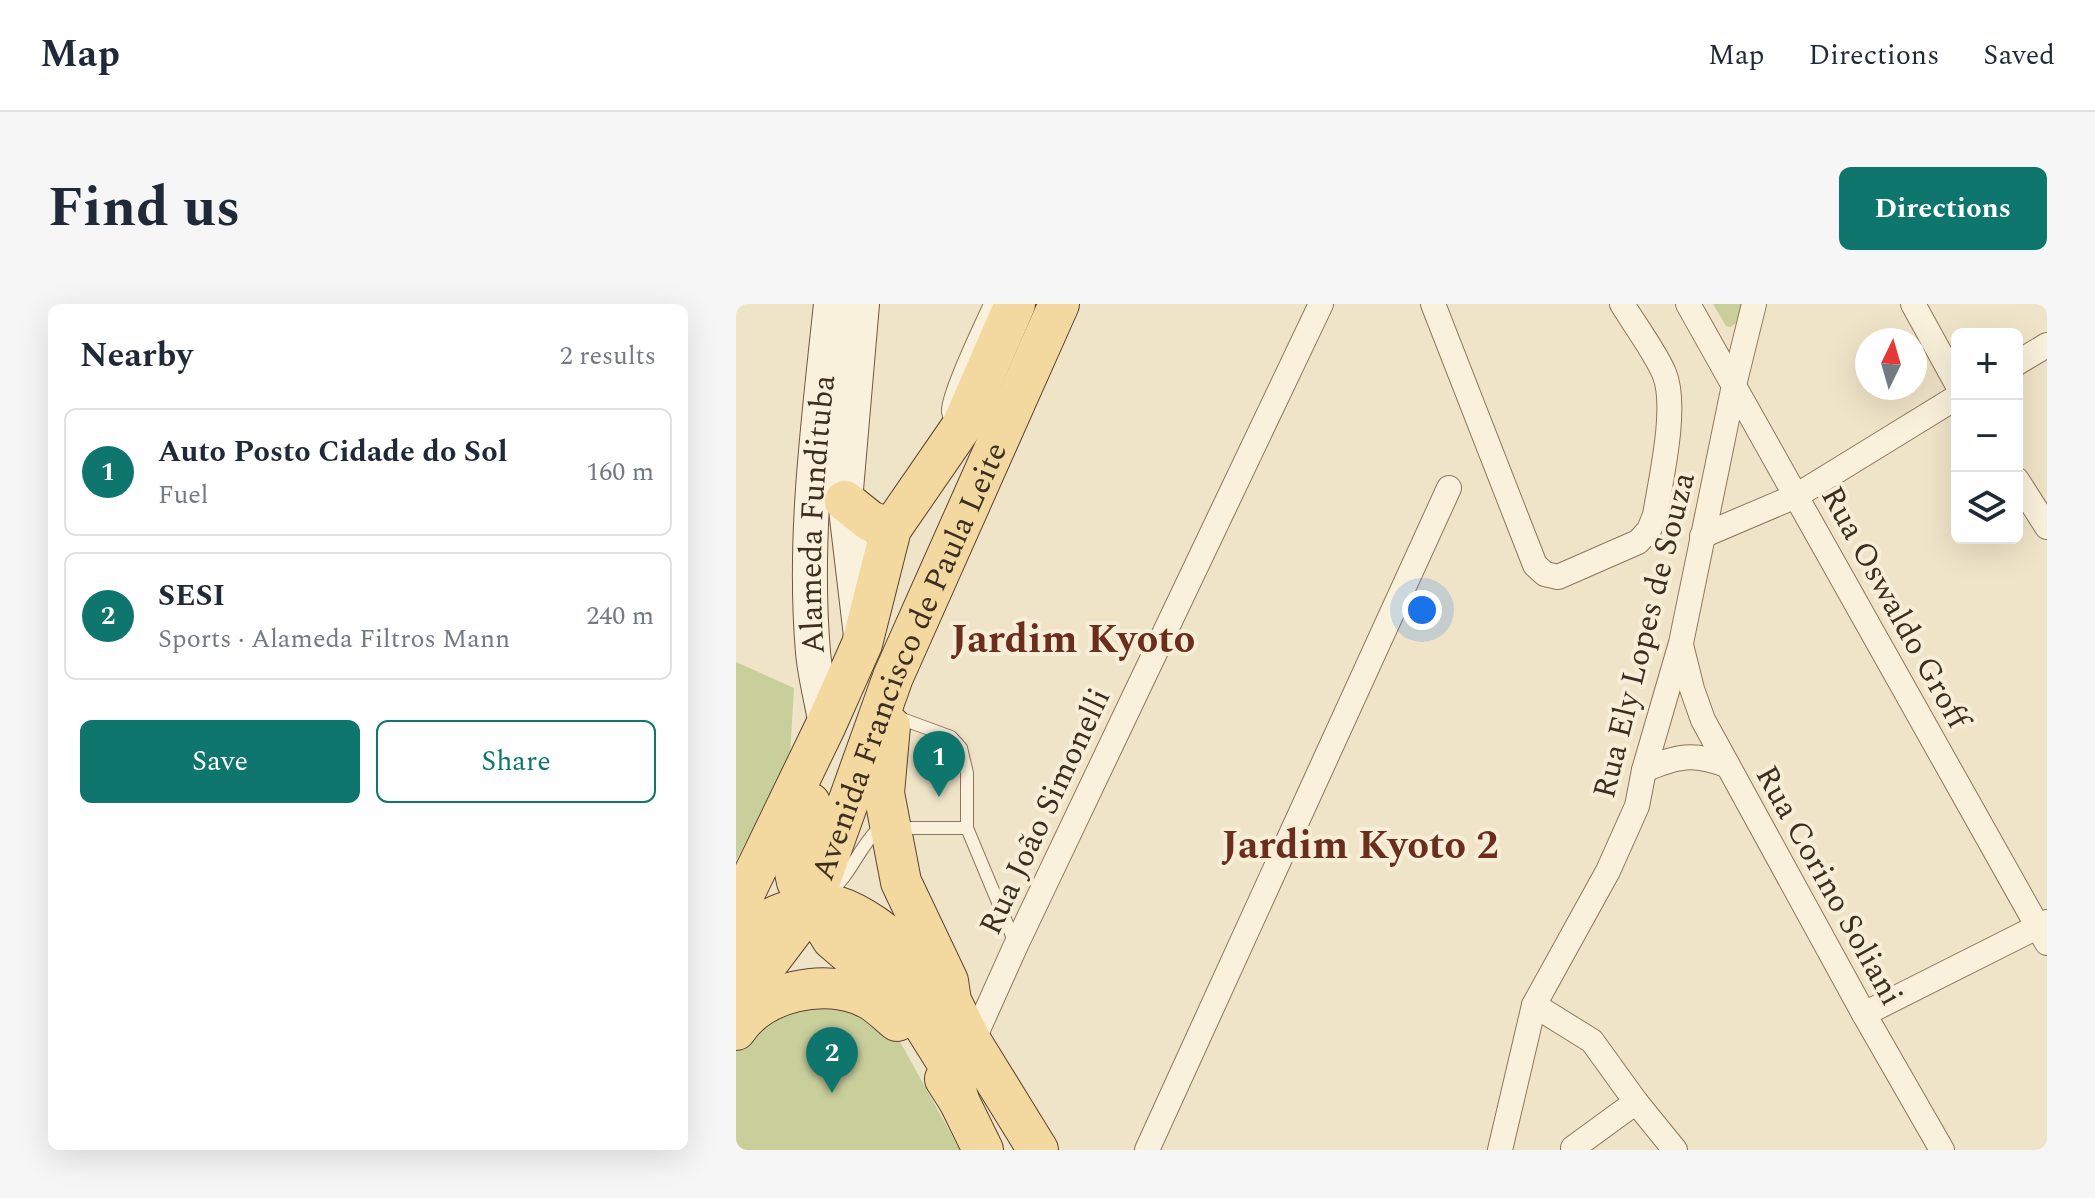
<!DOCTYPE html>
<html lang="en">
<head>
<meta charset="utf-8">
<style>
	:root { --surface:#fff; --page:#f6f6f7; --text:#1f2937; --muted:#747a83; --line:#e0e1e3; --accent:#0f766e }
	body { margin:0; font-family:Spectral,serif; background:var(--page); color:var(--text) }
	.controls { position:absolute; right:24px; top:24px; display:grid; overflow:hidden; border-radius:12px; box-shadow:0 8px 32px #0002 }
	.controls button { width:72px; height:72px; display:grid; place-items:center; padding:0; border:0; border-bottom:2px solid var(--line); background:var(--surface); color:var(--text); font:40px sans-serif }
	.compass { position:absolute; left:1119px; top:24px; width:72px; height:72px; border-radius:50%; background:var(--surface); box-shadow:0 8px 32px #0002; rotate:5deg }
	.you { position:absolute; left:686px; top:306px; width:28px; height:28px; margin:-20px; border:6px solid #fff; border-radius:50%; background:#1a73e8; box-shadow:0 0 0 12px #1a73e833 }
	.badge { display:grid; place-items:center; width:52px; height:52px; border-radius:50%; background:var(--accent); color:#fff; font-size:26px; font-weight:700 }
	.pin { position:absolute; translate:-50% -66px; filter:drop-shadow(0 2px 4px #0008) }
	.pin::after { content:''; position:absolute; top:42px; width:28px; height:24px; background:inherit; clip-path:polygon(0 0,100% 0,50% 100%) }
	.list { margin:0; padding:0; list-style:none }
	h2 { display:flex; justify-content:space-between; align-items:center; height:104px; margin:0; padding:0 32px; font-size:34px }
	h2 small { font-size:26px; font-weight:400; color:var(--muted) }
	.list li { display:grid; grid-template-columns:52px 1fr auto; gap:24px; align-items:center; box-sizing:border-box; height:128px; margin:0 16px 16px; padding:0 16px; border:2px solid var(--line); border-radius:12px }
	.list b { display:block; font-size:30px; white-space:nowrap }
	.list p { margin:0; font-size:26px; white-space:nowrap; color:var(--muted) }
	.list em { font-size:26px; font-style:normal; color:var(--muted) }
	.actions { display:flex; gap:16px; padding:24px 32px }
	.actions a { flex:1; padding:18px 0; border:2px solid var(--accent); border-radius:12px; text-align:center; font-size:28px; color:var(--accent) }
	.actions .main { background:var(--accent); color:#fff }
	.icon { flex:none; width:44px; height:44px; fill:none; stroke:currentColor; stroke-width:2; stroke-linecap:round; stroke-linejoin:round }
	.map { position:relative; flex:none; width:1311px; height:846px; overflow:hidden; border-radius:12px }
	header { display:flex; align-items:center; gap:48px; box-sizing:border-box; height:112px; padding:0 40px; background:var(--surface); border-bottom:2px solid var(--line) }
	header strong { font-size:38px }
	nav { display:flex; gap:44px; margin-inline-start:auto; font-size:28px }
	.intro { display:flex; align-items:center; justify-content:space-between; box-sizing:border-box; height:192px; padding:0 48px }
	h1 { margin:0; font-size:56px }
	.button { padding:20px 36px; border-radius:12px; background:var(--accent); color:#fff; font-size:28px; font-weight:700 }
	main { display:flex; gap:48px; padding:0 48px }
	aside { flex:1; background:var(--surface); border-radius:12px; box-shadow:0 8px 32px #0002 }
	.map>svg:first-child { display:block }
	.green { fill:#c9cf9b }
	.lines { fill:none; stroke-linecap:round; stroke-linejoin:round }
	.lane-casing { stroke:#8d765c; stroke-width:14 }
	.street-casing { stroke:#8d765c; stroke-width:26 }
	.secondary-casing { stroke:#6f573f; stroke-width:36 }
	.primary-casing { stroke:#5b4430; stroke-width:42 }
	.lane { stroke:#faf1dc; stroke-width:12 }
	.street { stroke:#faf1dc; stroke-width:24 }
	.secondary { stroke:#faf1dc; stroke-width:34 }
	.primary { stroke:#f3d9a0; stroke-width:40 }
	.labels { text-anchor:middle; stroke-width:8; stroke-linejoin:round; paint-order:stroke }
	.street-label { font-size:32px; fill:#3d2e20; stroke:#f7eed8 }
	.district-label { font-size:40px; font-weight:bold; fill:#6b2e1e; stroke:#f7eed8 }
</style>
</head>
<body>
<header>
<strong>Map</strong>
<nav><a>Map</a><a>Directions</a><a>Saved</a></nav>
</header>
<div class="intro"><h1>Find us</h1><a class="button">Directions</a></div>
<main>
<aside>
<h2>Nearby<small>2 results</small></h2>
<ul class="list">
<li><span class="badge">1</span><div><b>Auto Posto Cidade do Sol</b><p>Fuel</p></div><em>160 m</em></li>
<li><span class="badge">2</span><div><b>SESI</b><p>Sports · Alameda Filtros Mann</p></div><em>240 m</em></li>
</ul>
<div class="actions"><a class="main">Save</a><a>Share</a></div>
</aside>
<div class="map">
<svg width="1311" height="846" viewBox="0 0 1311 846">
	<rect width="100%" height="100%" fill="#f0e4c8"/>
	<!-- green -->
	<g class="green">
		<polygon points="977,0 1006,0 1001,18 995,23 990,22"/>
		<polygon points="0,358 58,384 54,451 0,557"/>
		<polygon points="105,689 157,725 224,846 0,846 0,731"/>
	</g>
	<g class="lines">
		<!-- lane casing -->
		<g class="lane-casing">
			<g id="lane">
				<path d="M219 117C215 114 213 114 212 108 210 92 246 18 254 0"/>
				<polyline points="158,412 215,433 225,444 231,469 231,524 279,639"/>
				<path d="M91 590C115 572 122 544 143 524H231"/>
			</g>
		</g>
		<!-- street casing -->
		<g class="street-casing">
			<g id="street">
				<path d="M697 0 799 261 809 270 822 273 902 238 913 226 919 211C925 174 942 102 928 69 919 48 899 21 886 0"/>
				<polyline points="952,0 1311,639"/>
				<polyline points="1177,0 1221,80"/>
				<polyline points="1281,59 1311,41"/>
				<polyline points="1281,176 1311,223"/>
				<polyline points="966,232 1060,192 1221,93"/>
				<polyline points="945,341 956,385 967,416 1128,710 1206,846"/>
				<path d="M908 466C941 452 958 448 992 462"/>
				<polyline points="798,701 856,737 900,798 939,846"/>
				<polyline points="1128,710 1311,618"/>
				<polyline points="236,739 280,641 585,0"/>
				<polyline points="837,844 900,798"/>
				<polyline points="411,846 713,184"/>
				<polyline points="764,846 798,701 872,567 901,502 908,466 945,339 998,81 1018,0"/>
			</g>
		</g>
		<!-- secondary casing -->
		<g class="secondary-casing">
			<g id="secondary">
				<polyline points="125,332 109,197 126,0"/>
				<path id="s1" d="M90 421C86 397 79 372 77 348 67 232 83 116 95 0"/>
			</g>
		</g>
		<!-- primary casing -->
		<g class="primary-casing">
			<g id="primary">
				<polyline points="109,197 134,217 155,225"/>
				<polyline points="154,422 148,489 165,578 212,677 215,697 236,739 302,846"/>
				<polyline points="74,499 62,532 57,559 61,578 96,635 166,695 182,712 214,763 223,797"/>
				<polyline points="0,607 90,421 126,340 155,225 226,122 279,0"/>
				<path d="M0 653C8 641 17 628 28 619 43 607 81 598 100 602 126 610 153 631 172 651 182 661 189 675 200 685"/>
				<path id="s2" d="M0 701 75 602 157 373 323 0"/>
				<path d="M0 726C25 687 90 673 131 694 142 699 152 710 161 717"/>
				<polyline points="209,775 223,797 247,846"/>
			</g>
		</g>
		<!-- lane -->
		<use href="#lane" class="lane"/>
		<!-- street -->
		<use href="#street" class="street"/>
		<!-- secondary -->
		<use href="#secondary" class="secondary"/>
		<!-- primary -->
		<use href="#primary" class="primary"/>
	</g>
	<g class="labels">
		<!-- street labels -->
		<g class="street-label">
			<text dy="11" stroke="none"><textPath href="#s1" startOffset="212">Alameda Fundituba</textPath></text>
			<text transform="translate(1160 303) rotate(61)" y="11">Rua Oswaldo Groff</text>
			<text transform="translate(907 331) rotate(-76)" y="11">Rua Ely Lopes de Souza</text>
			<text dy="11" stroke="none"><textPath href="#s2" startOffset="388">Avenida Francisco de Paula Leite</textPath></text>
			<text transform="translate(308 507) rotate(-65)" y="11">Rua João Simonelli</text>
			<text transform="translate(1094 581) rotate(61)" y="11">Rua Corino Soliani</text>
		</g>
		<!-- district labels -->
		<g class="district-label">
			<text x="337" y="348">Jardim Kyoto</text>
			<text x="624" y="554">Jardim Kyoto 2</text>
		</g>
	</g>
</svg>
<div class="controls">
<button>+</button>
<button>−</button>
<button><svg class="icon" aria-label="layers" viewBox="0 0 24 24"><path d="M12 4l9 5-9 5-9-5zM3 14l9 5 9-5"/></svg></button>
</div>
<svg class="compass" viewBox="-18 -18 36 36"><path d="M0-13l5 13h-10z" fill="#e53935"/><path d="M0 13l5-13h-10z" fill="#747a83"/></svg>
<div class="you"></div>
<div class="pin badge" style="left:203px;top:493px">1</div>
<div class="pin badge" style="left:96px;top:789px">2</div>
</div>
</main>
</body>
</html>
